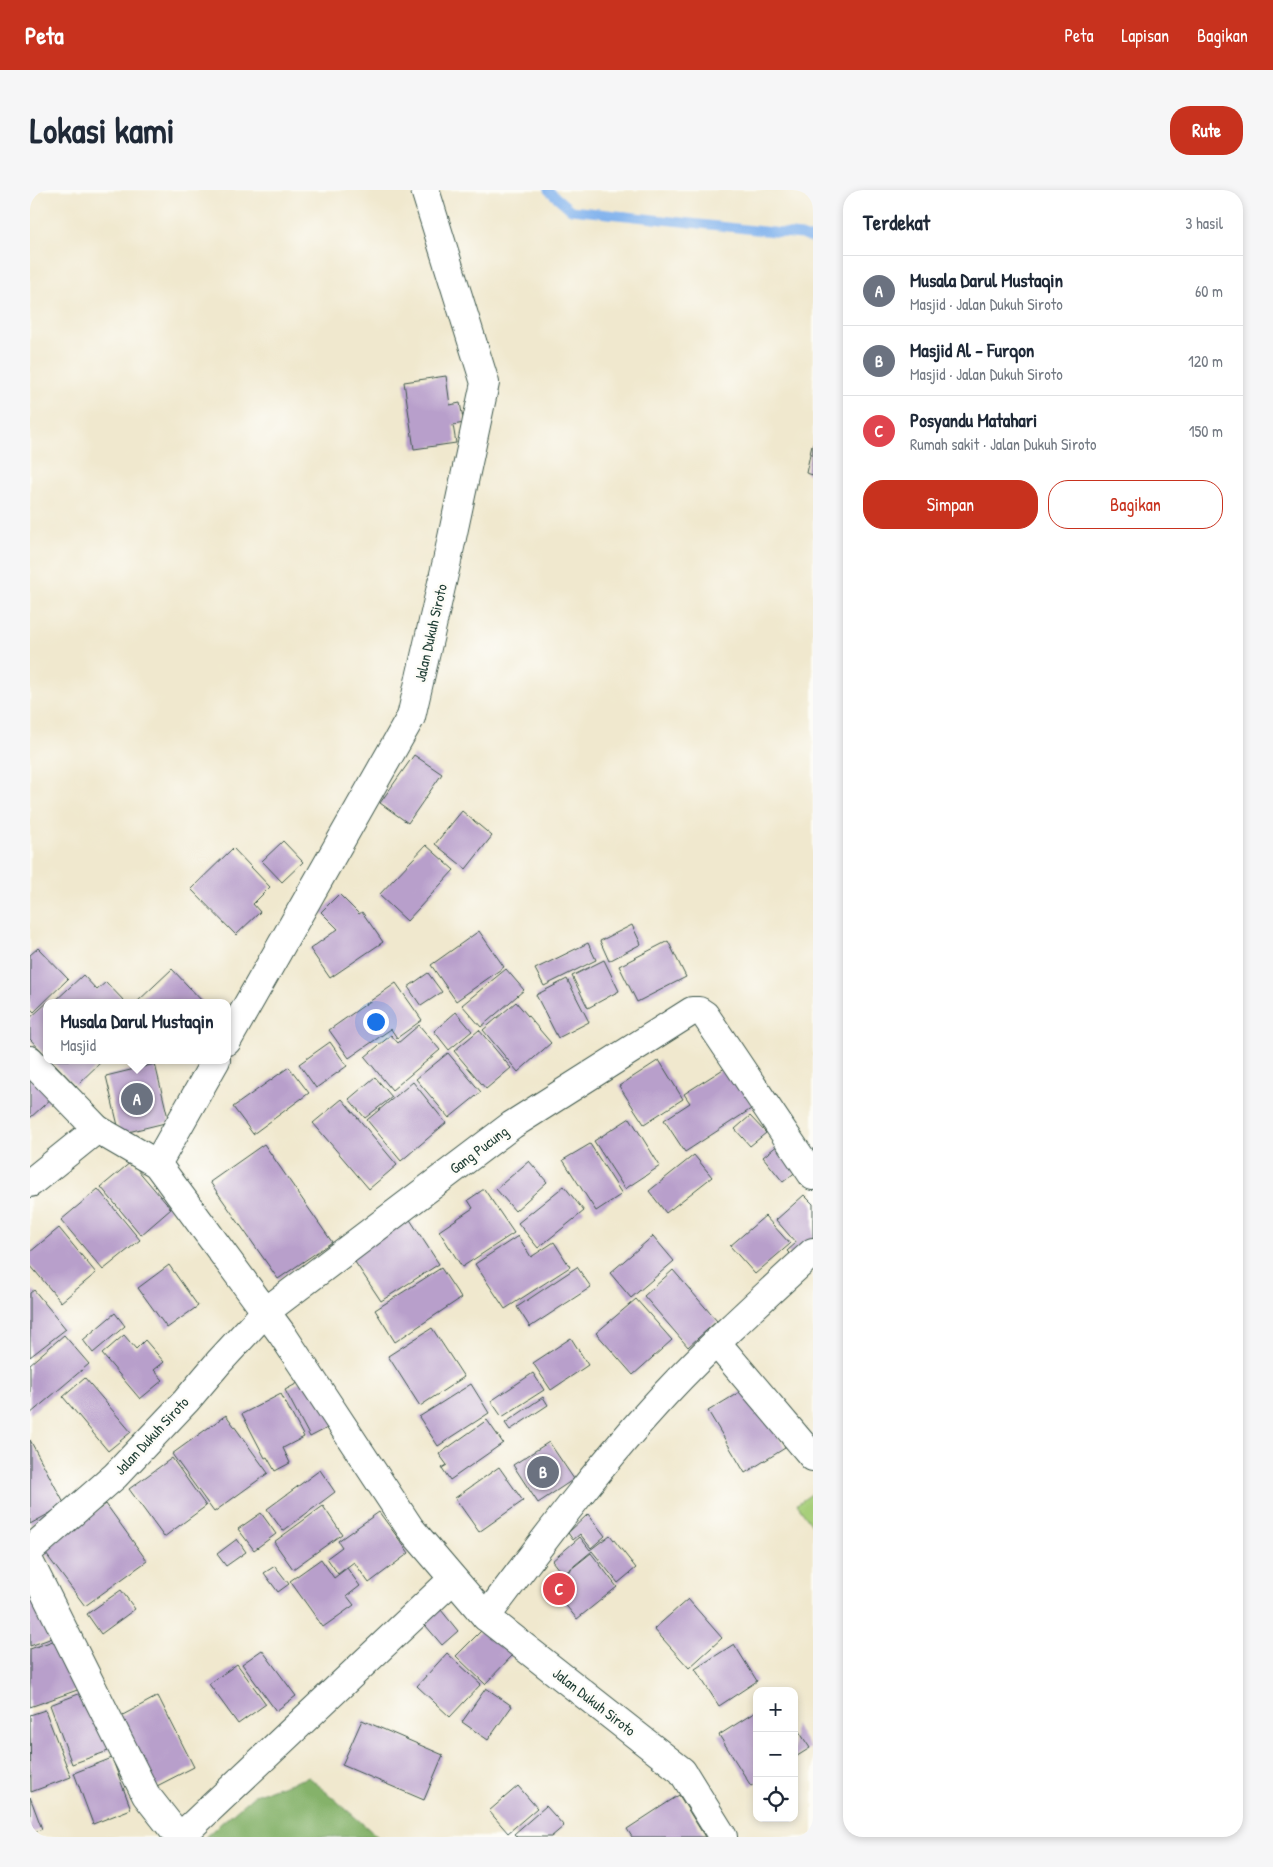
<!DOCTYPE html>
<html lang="id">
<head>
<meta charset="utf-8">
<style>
	:root { --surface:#fff; --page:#f6f6f7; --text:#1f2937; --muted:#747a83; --line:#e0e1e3; --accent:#c8321e }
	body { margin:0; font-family:"Patrick Hand",sans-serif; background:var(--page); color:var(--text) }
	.controls { position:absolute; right:15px; bottom:15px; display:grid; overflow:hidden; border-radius:10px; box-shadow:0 2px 8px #0003 }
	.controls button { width:45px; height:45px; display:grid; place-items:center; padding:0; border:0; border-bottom:1px solid var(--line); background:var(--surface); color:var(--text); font:25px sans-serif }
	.you { position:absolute; left:345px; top:831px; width:18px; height:18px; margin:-12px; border:4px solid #fff; border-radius:50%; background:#1a73e8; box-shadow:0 0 0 8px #1a73e833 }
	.badge { display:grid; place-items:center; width:32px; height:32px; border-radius:50%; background:var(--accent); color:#fff; font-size:16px; font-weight:700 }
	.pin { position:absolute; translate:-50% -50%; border:2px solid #fff; box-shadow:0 1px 5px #0006 }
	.popup { position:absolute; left:13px; top:809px; width:188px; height:65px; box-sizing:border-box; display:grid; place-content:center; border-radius:10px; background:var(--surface); filter:drop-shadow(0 1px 4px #0005); font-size:16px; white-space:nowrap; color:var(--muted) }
	.popup b { font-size:19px; color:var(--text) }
	.popup::after { content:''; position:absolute; left:50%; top:100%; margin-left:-10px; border:10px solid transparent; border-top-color:var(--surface) }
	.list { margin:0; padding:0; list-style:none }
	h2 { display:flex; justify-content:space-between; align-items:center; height:65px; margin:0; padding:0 20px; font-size:21px }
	h2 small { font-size:16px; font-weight:400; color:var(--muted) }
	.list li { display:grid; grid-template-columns:32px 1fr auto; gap:15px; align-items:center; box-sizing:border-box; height:70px; padding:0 20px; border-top:1px solid var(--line) }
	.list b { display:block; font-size:19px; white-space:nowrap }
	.list p { margin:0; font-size:16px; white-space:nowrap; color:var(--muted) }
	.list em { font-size:16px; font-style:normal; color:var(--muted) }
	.actions { display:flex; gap:10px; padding:15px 20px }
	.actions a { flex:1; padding:11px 0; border:1px solid var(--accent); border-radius:20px; text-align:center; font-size:18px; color:var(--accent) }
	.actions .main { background:var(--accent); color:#fff }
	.icon { flex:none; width:28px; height:28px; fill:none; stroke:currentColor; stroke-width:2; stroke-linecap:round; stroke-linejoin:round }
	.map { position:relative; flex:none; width:783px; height:1647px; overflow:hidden; border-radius:20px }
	header { display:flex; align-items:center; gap:30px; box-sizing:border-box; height:70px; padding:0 25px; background:var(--accent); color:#fff }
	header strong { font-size:24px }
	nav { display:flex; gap:28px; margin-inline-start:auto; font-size:18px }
	.intro { display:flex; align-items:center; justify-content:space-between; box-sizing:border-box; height:120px; padding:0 30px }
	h1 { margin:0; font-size:35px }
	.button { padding:12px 22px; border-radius:20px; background:var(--accent); color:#fff; font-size:18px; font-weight:700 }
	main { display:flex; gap:30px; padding:0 30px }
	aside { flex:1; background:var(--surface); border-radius:20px; box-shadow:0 2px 8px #0003 }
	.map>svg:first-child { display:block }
	.green { fill:#a7cf7a; stroke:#638657 }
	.forest { fill:#85b26a; stroke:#52784f }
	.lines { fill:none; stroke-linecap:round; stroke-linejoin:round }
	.stream { stroke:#81b2ed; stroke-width:9 }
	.building { fill:#b89fcb }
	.street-casing { stroke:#3e574b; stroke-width:30 }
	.street { stroke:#fff; stroke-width:28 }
	.labels { text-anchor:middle; stroke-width:5; stroke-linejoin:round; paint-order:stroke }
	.street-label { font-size:15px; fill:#1f3d34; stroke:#fdfcf7 }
</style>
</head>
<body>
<header>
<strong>Peta</strong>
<nav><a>Peta</a><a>Lapisan</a><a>Bagikan</a></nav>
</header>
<div class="intro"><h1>Lokasi kami</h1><a class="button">Rute</a></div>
<main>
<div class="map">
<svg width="783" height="1647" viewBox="0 0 783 1647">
	<rect width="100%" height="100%" fill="#fdfcf7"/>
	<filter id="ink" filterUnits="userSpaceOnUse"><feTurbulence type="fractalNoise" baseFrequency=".02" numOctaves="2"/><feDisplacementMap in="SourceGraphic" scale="10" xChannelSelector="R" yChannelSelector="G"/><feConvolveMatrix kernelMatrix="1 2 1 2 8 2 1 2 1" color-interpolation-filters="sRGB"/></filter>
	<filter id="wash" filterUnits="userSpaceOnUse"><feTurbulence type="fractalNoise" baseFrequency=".0096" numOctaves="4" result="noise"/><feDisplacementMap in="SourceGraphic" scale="20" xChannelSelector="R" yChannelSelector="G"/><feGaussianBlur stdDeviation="1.12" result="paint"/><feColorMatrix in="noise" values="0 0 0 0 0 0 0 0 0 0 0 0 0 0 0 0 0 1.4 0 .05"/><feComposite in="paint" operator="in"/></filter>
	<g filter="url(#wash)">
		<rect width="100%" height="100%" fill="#f0e8ce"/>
		<!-- green -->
		<polygon class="green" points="783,1303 783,1336 767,1314"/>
		<!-- forest -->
		<polygon class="forest" points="279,1587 348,1647 175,1647 224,1605"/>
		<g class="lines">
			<!-- stream -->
			<polyline class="stream" points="518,0 541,20 771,45 783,49"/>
		</g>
		<g id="blocks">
			<!-- building -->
			<g class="building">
				<polygon points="416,186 420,215 430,213 434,233 423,235 426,253 384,259 374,192"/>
				<polygon points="782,255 783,255 783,285 776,283"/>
				<polygon points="384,565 412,584 378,633 350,613"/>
				<polygon points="432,621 462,646 436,679 405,654"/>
				<polygon points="253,651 273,672 252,692 232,671"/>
				<polygon points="396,655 424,680 377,731 349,705"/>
				<polygon points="203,658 240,697 223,714 230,722 206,745 161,699"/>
				<polygon points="309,704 329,724 332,722 353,752 300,788 280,759 308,739 291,722"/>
				<polygon points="602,735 611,754 579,771 570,751"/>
				<polygon points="449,741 474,777 426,811 401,775"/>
				<polygon points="638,751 656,787 607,812 589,776"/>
				<polygon points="558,753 566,770 514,796 505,779"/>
				<polygon points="8,758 38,789 4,822 0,818 0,765"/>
				<polygon points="574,770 589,801 558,818 542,786"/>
				<polygon points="142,779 174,813 108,813 107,812"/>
				<polygon points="476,779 494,800 451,837 432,815"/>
				<polygon points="398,783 412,802 391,816 378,797"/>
				<polygon points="53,785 67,800 76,792 96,813 25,813 24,812"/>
				<polygon points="537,789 559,832 528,848 506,805"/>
				<polygon points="366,793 392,830 367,848 361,839 319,868 299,840"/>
				<polygon points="19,811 21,813 17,813 17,867 0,849 0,828"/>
				<polygon points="486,812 521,853 488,882 453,840"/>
				<polygon points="426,822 442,841 419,860 404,841"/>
				<polygon points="389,835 410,860 362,900 335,867 361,845 368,853"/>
				<polygon points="449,840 481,878 456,899 424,861"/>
				<polygon points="300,852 317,876 286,898 269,874"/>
				<polygon points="418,863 451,902 419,928 386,889"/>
				<polygon points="21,870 73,870 46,896"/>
				<polygon points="629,870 653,909 614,934 589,896"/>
				<polygon points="125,874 139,932 90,944 76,886"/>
				<polygon points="698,876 724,917 655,962 634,930 660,913 654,904"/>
				<polygon points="259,877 279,903 223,944 203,917"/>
				<polygon points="0,883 23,907 0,928"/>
				<polygon points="345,887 362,907 335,928 319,909"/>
				<polygon points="383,892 416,933 371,971 337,930"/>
				<polygon points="312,909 367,975 339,999 283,933"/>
				<polygon points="720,926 736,943 720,956 705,939"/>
				<polygon points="600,928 630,976 595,999 564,951"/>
				<polygon points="234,954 302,1052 248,1089 180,992"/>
				<polygon points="560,954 592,1004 566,1021 533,970"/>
				<polygon points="748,955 768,980 753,992 733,967"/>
				<polygon points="664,965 682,987 636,1023 619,1001"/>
				<polygon points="499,971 517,992 485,1021 466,999"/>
				<polygon points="101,972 141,1019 111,1045 71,997"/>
				<polygon points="534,996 554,1021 508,1058 488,1033"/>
				<polygon points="68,999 110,1050 73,1080 31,1030"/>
				<polygon points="454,999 484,1043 432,1077 409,1041 443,1018 438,1010"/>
				<polygon points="774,1005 783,1014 783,1050 763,1067 757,1061 766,1053 746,1030"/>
				<polygon points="377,1025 409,1074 351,1111 319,1063"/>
				<polygon points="735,1026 760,1054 725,1084 700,1056"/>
				<polygon points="29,1038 66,1083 31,1112 0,1075 0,1062"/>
				<polygon points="488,1046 501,1067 524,1052 540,1077 475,1119 445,1074"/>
				<polygon points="623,1046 644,1071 601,1108 580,1083"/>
				<polygon points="139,1075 168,1116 137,1138 108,1098"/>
				<polygon points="547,1077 561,1097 500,1137 487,1117"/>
				<polygon points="411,1078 431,1108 365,1152 345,1120"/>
				<polygon points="643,1080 687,1131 658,1157 614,1106"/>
				<polygon points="4,1100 36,1139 0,1167 0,1103"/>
				<polygon points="606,1109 642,1150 603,1185 566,1143"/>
				<polygon points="85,1123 95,1136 63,1163 53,1150"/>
				<polygon points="402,1138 434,1187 390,1216 358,1166"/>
				<polygon points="34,1145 59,1174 0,1224 0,1174"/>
				<polygon points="94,1145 106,1159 115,1150 134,1172 124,1180 133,1190 110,1209 72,1164"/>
				<polygon points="541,1148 558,1175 521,1200 503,1173"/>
				<polygon points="503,1183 514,1200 472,1227 461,1211"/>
				<polygon points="279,1187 305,1234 280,1247 255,1200"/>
				<polygon points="55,1188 101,1242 78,1261 33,1207"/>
				<polygon points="441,1194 459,1223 408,1256 389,1227"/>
				<polygon points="718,1197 755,1258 715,1283 678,1221"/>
				<polygon points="251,1204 274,1247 253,1258 260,1273 245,1281 237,1267 235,1268 212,1224"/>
				<polygon points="513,1207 518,1215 480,1240 475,1233"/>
				<polygon points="196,1225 238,1283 184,1322 142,1264"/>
				<polygon points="457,1230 473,1253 420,1290 412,1278 417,1275 409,1264"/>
				<polygon points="0,1250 35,1315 0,1334"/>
				<polygon points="519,1252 544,1289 508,1313 483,1275"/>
				<polygon points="142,1268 176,1316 134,1347 99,1299"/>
				<polygon points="469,1277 493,1311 449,1342 425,1308"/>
				<polygon points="290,1280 305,1302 253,1341 237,1319"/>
				<polygon points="76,1314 117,1371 55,1416 13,1360"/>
				<polygon points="293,1316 312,1344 263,1379 244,1352"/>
				<polygon points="349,1322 379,1363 339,1393 324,1372 308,1384 297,1368 312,1357 308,1351"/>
				<polygon points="231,1323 246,1344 224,1360 208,1339"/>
				<polygon points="558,1324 575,1346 561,1358 550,1344 543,1350 538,1343"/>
				<polygon points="580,1345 606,1378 588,1393 562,1361 533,1385 522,1371 550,1347 560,1360"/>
				<polygon points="207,1349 216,1362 196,1376 187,1364"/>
				<polygon points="561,1363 587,1397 547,1429 520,1396"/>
				<polygon points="291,1369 304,1388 317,1378 330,1396 317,1406 324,1415 293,1437 260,1391"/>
				<polygon points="245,1376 259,1394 248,1402 234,1383"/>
				<polygon points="0,1398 28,1446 0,1456"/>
				<polygon points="91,1400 105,1419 71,1444 57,1424"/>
				<polygon points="658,1409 692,1448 659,1478 624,1439"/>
				<polygon points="407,1415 428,1441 412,1455 390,1429"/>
				<polygon points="455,1437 483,1465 455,1494 426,1466"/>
				<polygon points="34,1447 53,1498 0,1517 0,1459"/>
				<polygon points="704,1454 727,1491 689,1516 665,1479"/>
				<polygon points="232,1460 266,1506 246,1521 212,1474"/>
				<polygon points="417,1463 451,1494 420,1527 387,1496"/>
				<polygon points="207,1474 236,1514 208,1534 179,1494"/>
				<polygon points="456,1498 482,1516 458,1550 432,1532"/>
				<polygon points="59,1500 81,1560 42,1574 20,1515"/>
				<polygon points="128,1506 164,1577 125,1597 89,1527"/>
				<polygon points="15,1520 41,1587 1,1602 0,1525"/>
				<polygon points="727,1521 727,1592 721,1596 689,1545"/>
				<polygon points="332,1530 413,1565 394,1610 312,1575"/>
				<polygon points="764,1534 780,1558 764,1568"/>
				<polygon points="82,1568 101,1619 63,1634 44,1583"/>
				<polygon points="488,1596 507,1618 478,1643 459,1621"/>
				<polygon points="649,1605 675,1647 602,1647 597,1639"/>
				<polygon points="0,1607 12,1639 0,1644"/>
				<polygon points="516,1616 534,1636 521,1647 487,1647 484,1644"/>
			</g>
		</g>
	</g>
	<g filter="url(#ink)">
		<use href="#blocks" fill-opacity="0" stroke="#3e574b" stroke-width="1"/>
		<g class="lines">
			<!-- street casing -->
			<g class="street-casing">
				<g id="street">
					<polyline points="197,851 381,527 417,371 455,193 395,0"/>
					<polyline points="0,870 67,939"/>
					<polyline points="127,974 186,870"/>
					<polyline points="0,993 67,939 127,974 252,1144 380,1338 456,1427 652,1581 693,1647"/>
					<polyline points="686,1152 783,1267"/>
					<polyline points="0,1360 85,1286 156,1211 189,1172 235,1122 482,935 662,821 669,821 675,825 783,986"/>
					<polyline points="0,1373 116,1605 149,1647"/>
					<path d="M456 1427C514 1350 571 1273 636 1203 682 1154 733 1108 783 1062"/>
					<polyline points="150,1647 423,1389"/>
				</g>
			</g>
			<!-- street -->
			<use href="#street" class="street"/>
		</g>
	</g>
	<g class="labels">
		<!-- street labels -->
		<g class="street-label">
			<text transform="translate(401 443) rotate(-77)" y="5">Jalan Dukuh Siroto</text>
			<text transform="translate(449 960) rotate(-37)" y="5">Gang Pucung</text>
			<text transform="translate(122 1246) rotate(-47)" y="5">Jalan Dukuh Siroto</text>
			<text transform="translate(564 1512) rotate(38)" y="5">Jalan Dukuh Siroto</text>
		</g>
	</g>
</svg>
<div class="controls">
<button>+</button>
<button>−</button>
<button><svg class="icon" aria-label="locate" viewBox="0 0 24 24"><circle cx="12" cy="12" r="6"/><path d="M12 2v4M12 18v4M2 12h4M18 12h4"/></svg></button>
</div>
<div class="you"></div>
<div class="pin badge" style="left:107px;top:909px;background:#6b7280">A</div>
<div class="popup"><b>Musala Darul Mustaqin</b>Masjid</div>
<div class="pin badge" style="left:513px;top:1282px;background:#6b7280">B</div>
<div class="pin badge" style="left:529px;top:1399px;background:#e0444e">C</div>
</div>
<aside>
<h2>Terdekat<small>3 hasil</small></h2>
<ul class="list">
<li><span class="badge" style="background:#6b7280">A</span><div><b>Musala Darul Mustaqin</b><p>Masjid · Jalan Dukuh Siroto</p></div><em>60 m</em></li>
<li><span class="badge" style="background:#6b7280">B</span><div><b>Masjid Al - Furqon</b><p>Masjid · Jalan Dukuh Siroto</p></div><em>120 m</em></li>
<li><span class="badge" style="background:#e0444e">C</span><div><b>Posyandu Matahari</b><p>Rumah sakit · Jalan Dukuh Siroto</p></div><em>150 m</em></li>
</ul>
<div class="actions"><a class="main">Simpan</a><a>Bagikan</a></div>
</aside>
</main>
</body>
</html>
